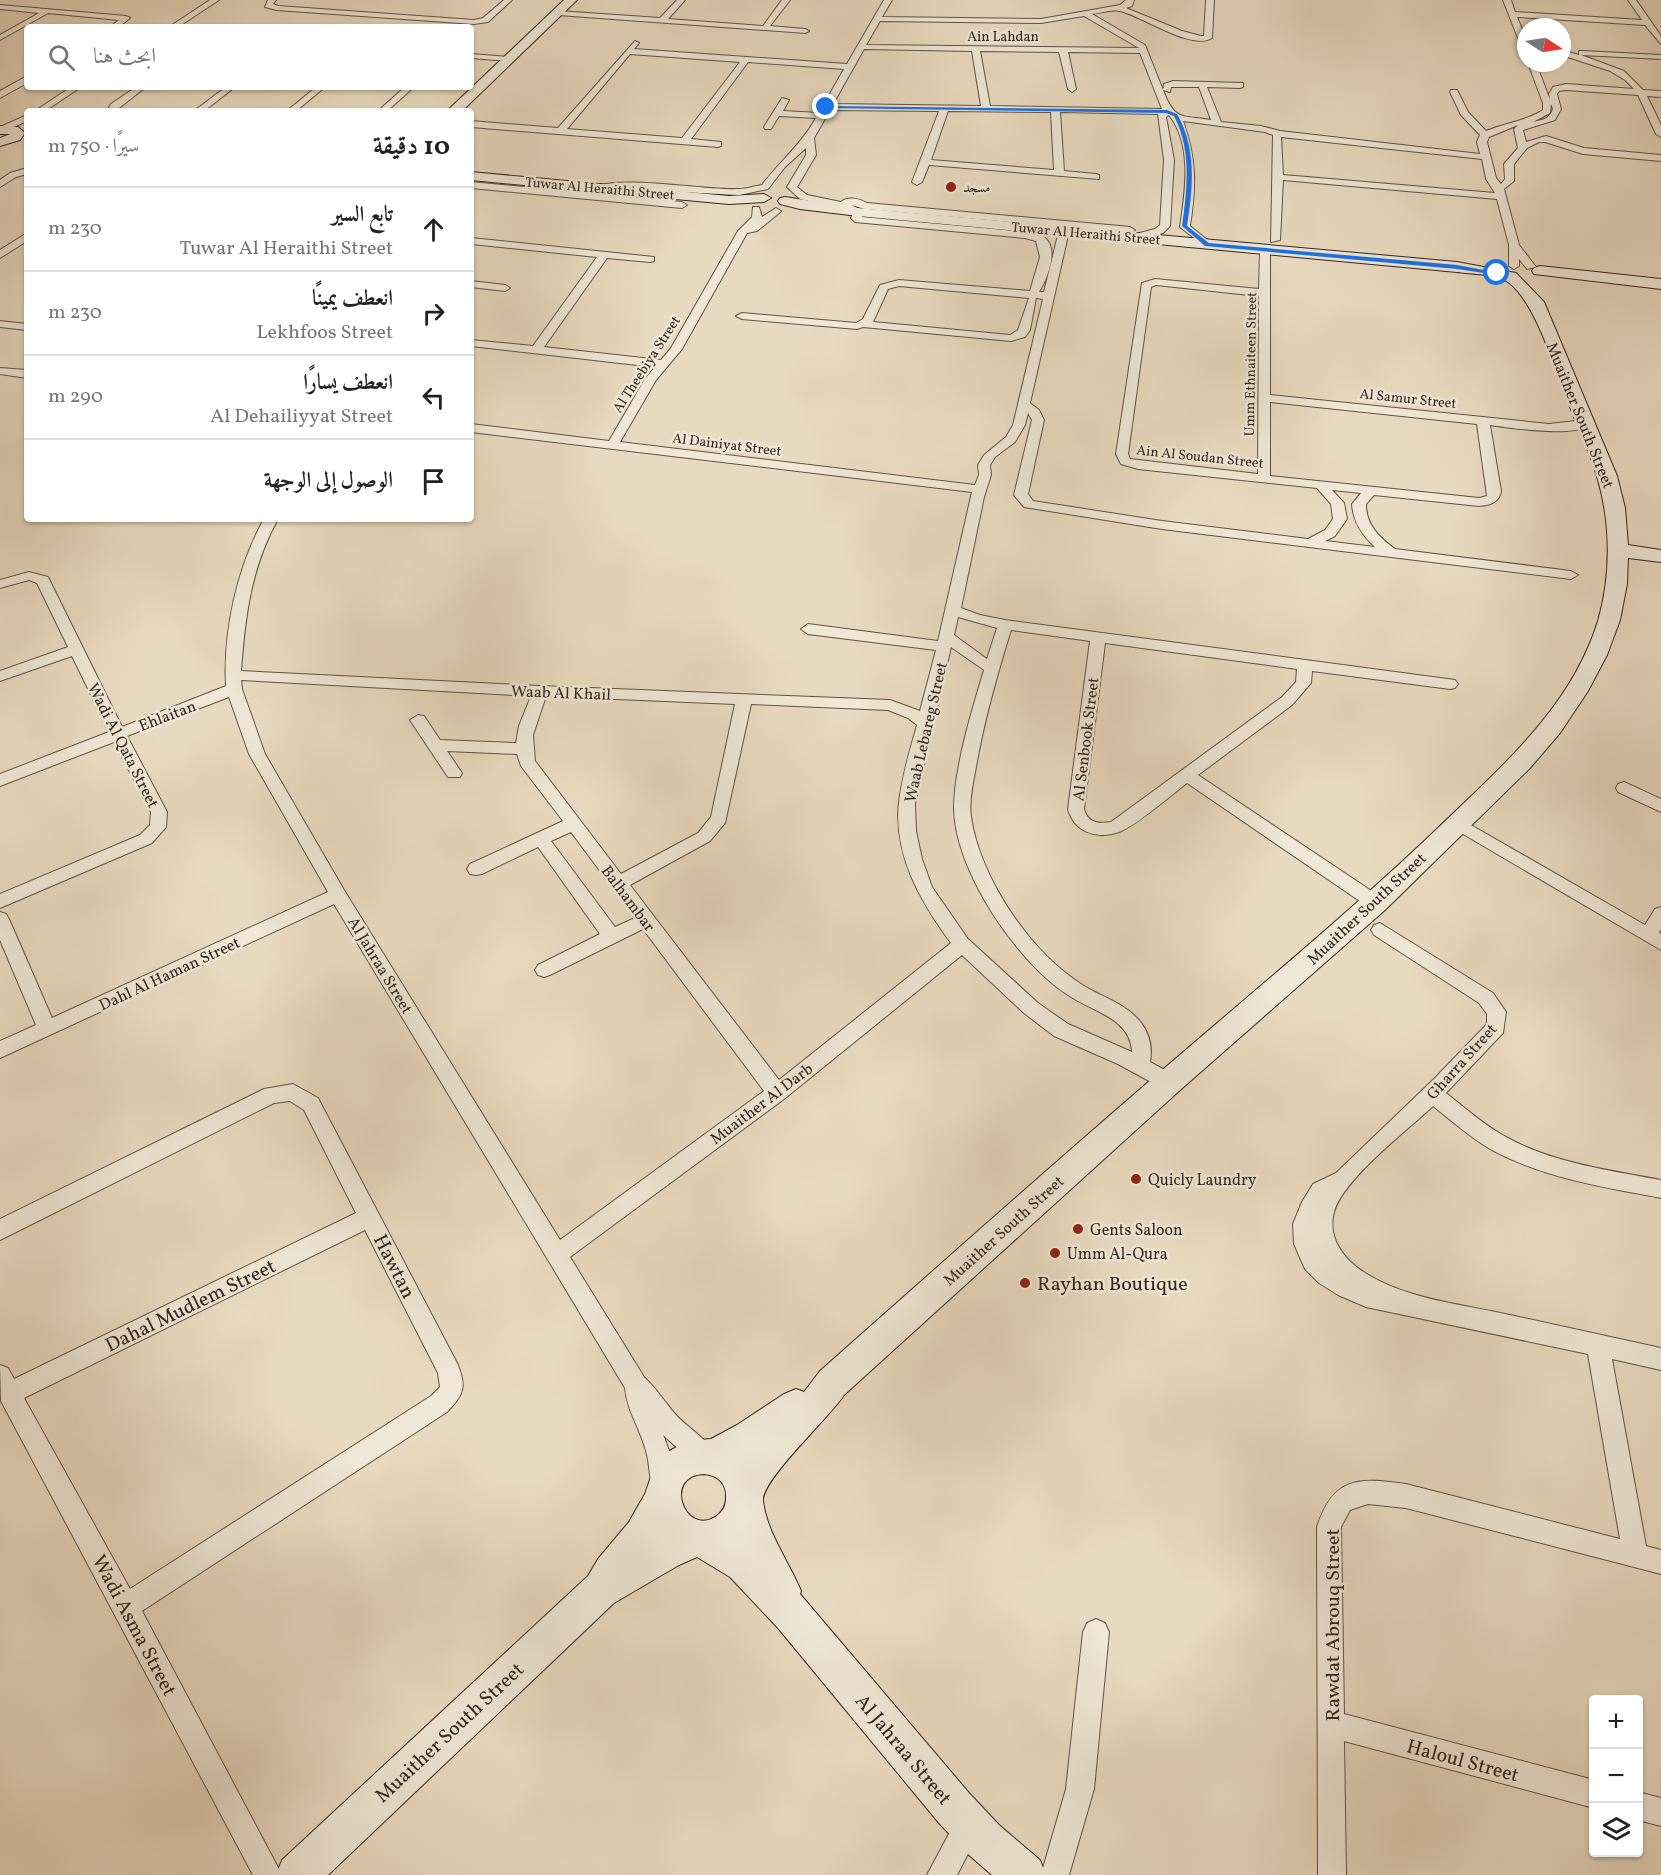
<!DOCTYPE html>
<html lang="ar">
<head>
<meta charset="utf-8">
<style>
	:root { --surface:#fff; --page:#f6f6f6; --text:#222; --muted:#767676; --line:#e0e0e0 }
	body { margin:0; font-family:Vollkorn,Amiri,serif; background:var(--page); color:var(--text); direction:rtl }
	.controls { position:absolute; right:18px; bottom:18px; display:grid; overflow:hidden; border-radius:6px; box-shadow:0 2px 4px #0004 }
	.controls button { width:54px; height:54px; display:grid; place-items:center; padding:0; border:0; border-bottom:2px solid var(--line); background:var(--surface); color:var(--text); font:30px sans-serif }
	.compass { position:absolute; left:1517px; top:18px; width:54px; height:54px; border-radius:50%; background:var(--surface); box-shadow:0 2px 4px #0004; rotate:102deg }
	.stop { position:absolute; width:18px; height:18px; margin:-14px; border:4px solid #1a73e8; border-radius:50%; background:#fff }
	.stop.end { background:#1a73e8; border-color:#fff; box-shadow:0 2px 6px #0008 }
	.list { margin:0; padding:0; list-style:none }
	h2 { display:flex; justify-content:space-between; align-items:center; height:78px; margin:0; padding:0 24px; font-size:26px }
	h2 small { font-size:20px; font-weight:400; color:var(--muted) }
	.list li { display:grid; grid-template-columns:39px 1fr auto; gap:18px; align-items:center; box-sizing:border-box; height:84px; padding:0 24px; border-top:2px solid var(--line) }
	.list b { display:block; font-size:22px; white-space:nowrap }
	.list p { margin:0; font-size:20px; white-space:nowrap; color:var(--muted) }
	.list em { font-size:20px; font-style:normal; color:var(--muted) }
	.icon { flex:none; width:33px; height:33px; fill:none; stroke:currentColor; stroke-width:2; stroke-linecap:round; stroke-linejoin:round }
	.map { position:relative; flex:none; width:1661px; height:1875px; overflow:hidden; direction:ltr }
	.search { position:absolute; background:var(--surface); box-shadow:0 2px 4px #0004; left:24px; top:24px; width:450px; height:66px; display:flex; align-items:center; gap:15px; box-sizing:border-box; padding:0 21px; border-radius:6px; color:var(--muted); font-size:22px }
	.panel { position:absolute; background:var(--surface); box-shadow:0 2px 4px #0004; left:24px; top:108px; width:450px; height:414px; border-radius:6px; direction:rtl }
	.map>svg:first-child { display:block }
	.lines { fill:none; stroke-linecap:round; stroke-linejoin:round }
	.street-casing { stroke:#615346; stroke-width:2 }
	.secondary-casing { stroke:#34261e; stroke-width:2 }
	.street { fill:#f0e7d6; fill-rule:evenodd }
	.secondary { fill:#f0e7d6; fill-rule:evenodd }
	.route { fill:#1a73e8 }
	.poi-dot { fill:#8f2418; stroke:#f0e7d6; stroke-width:2 }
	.labels { text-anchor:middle; stroke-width:5; stroke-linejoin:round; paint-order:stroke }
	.far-street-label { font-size:14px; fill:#34261e; stroke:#f0e7d6 }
	.far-poi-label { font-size:14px; fill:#34261e; stroke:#f0e7d6; text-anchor:start }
	.street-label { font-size:16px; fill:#34261e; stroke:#f0e7d6 }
	.poi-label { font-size:16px; fill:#34261e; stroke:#f0e7d6; text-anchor:start }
	.near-street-label { font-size:20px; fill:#34261e; stroke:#f0e7d6 }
	.near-poi-label { font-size:20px; fill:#34261e; stroke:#f0e7d6; text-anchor:start }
</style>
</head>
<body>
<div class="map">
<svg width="1661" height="1875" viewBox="0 0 1661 1875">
	<rect width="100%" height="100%" fill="#e8dac0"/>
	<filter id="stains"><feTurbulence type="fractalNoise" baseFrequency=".00333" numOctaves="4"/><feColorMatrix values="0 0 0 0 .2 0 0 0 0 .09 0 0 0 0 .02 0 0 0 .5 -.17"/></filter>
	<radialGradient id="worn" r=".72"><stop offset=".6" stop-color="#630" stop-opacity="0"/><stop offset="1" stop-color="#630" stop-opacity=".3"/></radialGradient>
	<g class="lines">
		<!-- street casing -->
		<g class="street-casing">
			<g id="street">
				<polygon points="210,0 219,0 178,27 169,27"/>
				<polygon points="268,0 276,0 273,4 278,6 474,20 483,18 504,0 512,0 488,22 474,24 277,10 265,7"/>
				<polygon points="677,0 685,0 668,19 763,26 782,0 790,0 770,26 805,29 809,31 805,33 558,15 554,13 558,11 660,18"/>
				<path d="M884 0H892L882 17 1041 19 1120 5 1126 0H1134L1132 6 1126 8 1182 31 1201 36H1204L1206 0H1214L1212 38C1192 51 1142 16 1120 11 1112 9 1101 13 1092 14L1145 45 1163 90 1164 84 1173 81 1243 83V87L1240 88 1207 87 1221 122 1261 126 1280 131 1480 154 1477 142 1480 135 1461 115 1450 92 1451 90H1457L1468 112 1486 131C1505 123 1526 121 1543 110V103L1528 63H1536L1550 100 1549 94 1553 87 1566 84 1634 89 1625 80 1610 71 1562 55V50L1579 55V51H1582L1661 55V59L1581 55 1624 71 1643 90 1661 91V97L1647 96 1661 125V137L1656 134 1638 95 1566 90 1559 91 1557 94 1561 109 1555 120 1523 130 1526 142 1546 136 1584 148 1661 155V161L1583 154 1545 142H1539L1527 148 1514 164V181L1504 189 1519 245 1536 267 1527 269 1519 259V266L1514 269 1509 266V245L1497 199 1283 180 1280 240 1271 242 1273 135 1265 132 1183 121C1197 159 1196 187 1190 226L1211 243V247L1207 248 1180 227C1185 192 1193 146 1169 115L1166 117 1174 160 1170 226 1163 233 1132 241 1128 240V236L1155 229 1160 225 1164 160 1158 114 1060 112 1064 171 1096 174 1099 175V179L929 165 922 182 917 185 912 182 939 111 830 110 814 138 816 155 797 187 807 195 841 202C848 196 860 199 867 203L1130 227 1135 230 1130 233 865 209 851 205 861 210 862 217 1025 232C1030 233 1040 234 1044 237 1060 249 1047 279 1039 292H1044L1059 231 1064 228 1069 231 1030 403 1039 410 1044 420 1028 494 1033 501 1162 521 1308 539 1325 530 1333 519 1331 504 1317 488 1138 469 1121 464 1116 454 1142 283 1155 279 1259 289 1260 250 1265 247 1270 250V395L1549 424 1585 420 1591 424C1575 438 1512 428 1490 425L1501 491C1499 503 1490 505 1479 506L1374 495 1366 504C1366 525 1379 537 1395 549L1571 571 1578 575 1571 579 1162 529 1024 507 1014 495 1032 420 1028 413 1025 425 1015 442 995 457 990 465 991 475 984 497 961 608 980 615 1005 620 1455 680 1458 684 1455 688 1450 689 1312 671 1311 683 1292 705 1198 775 1382 898 1385 903 1382 908 1376 910 1370 908 1187 783C1171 795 1136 826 1119 832 1097 840 1074 832 1068 809L1090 641 1011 630C997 675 984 721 976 767 973 783 969 800 971 817 980 877 1029 951 1081 984 1099 996 1120 1001 1136 1017 1148 1029 1153 1045 1150 1062L1176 1076 1179 1082 1176 1088 1169 1090 1162 1088 1118 1064 1054 1036 1024 1013 962 955 784 1099 570 1257 644 1377C656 1388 664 1401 675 1414 687 1428 707 1437 714 1455L710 1463 702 1467 694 1463 663 1435C670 1452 679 1474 672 1492L663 1495 654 1492C649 1479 650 1467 647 1455 642 1431 627 1412 625 1388L334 904 0 1058V1041L36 1025 0 940V912L6 914 9 919 52 1018 328 892 249 754 229 697 127 736 167 812 166 827 152 843 0 908V894L140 835 150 825 151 812 114 742 0 786V774L109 732 72 656 0 681V671L68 647 37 583 29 580 0 588V580L29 572 48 577 122 727 226 686C223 632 237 567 264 519H278C251 567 245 617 241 671L540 686 890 700 920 711 936 650 808 634 801 629 808 624 938 641 972 492 471 432V424L609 441 645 379 655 367 471 346V340L533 346 597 257 471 244V238L654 257V261L650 262 607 258 544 347 661 360 671 348 738 231 752 217 753 207H759L762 217 776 208 781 211 779 213 757 231 747 233 682 349 656 380 620 442 975 485 979 475 978 465 984 455 1006 437 1013 425 1043 299 1036 298 1030 330 1025 337 1011 341 863 327 857 329 742 319 736 316 742 313 856 323 863 319 880 285 899 280 1030 291 1040 257 1036 241 1025 238 855 222 851 218 853 213 847 210 800 199 787 187 806 155V148L785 167 768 189 739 195 623 189 600 191 595 188C614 174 710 191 739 189 746 189 754 186 762 185 781 160 800 146 816 118L779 116 771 129H765L764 127 782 98 789 100 783 111 819 113 844 69 748 62 691 139 721 142V146L718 147 471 127V121L558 128 635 41 639 43 634 49 847 64ZM1084 16 1139 48 866 45 880 21 1041 23ZM864 49 972 51 981 106 833 104ZM980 51 1059 52 1068 89 1072 92 1076 89 1068 52 1140 53 1162 109 990 106ZM630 54 740 62 682 138 567 129ZM1171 87H1199L1211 120C1180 115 1175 121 1163 90L1170 92ZM1551 104 1553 109C1550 119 1542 120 1533 122L1550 113ZM948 111 1051 112 1054 170 931 160ZM1518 125 1514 129 1518 148 1504 164 1505 179 1501 184 1496 178 1487 142 1489 137ZM1281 137 1482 159 1486 179 1495 193 1283 175ZM1156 285 1259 296 1258 474 1130 459 1128 454 1151 287ZM899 286 1029 298 1018 330 1010 335 873 322 888 289ZM1270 402 1477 424 1487 496 1479 498 1270 476ZM1332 490 1361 493 1352 504C1353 522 1362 535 1375 547L1325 541 1335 536 1347 519 1344 503ZM958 617 997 628 987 659 954 635ZM1105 643 1297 669 1296 682 1282 697 1111 822C1098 824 1088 823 1084 809ZM951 647 984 670C972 710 954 768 954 809 955 871 1017 962 1068 995 1091 1011 1131 1018 1132 1052L1068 1024 1038 1003 968 939 932 887 922 859 916 831 915 804ZM241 680 531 696 519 726 516 743 440 740 424 716 418 715 410 720 448 777H460L462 773 447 751 517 754 521 766 563 821 470 864 467 869 470 874 476 875 482 874 538 847 600 934 538 965 535 970 538 975 544 977 550 975 643 929 764 1091 560 1240 344 890 265 754 242 689ZM546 696 735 704 711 817 698 833 621 874 535 761 533 735ZM751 704 888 710 908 718 917 725C910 750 902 776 899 802 893 855 921 902 951 943L779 1080 630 885 710 841 725 823ZM571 832 635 918 615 927 551 841Z"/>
				<polygon points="1503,0 1511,0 1515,12 1642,20 1628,0 1636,0 1661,36 1661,44 1645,25 1517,17 1526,39 1526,51 1523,51"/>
				<polygon points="0,5 126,16 130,18 119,27 110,27 119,20 48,13 0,40 0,35 39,13 0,9"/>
				<polygon points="471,54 509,57 513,59 509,61 471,58"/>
				<polygon points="27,76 27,83 0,98 0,91"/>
				<polygon points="71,87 81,87 45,111 35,111"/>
				<polygon points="136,87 146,87 115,111 107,111 111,104"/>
				<polygon points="226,87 235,87 204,111 194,111"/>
				<polygon points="316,87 325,87 296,111 287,111"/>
				<polygon points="405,87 414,87 387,111 378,111"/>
				<polygon points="27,115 27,121 0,133 0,127"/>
				<polygon points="27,168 27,174 16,177 0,187 0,180 10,173"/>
				<polygon points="471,182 682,202 687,205 682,208 471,188"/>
				<polygon points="27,233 27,241 0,258 0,250"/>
				<polygon points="471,281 505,285 510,288 505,291 471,287"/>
				<polygon points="0,321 27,324 27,330 0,327"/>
				<polygon points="0,368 27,370 27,378 0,374"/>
				<polygon points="1624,782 1661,799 1661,812 1618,792 1616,788 1618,784"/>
				<polygon points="1457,817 1645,925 1655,909 1661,907 1661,929 1659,933 1661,934 1661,950 1451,827 1449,823 1451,819"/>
				<path d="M1380 923 1493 993 1506 1012 1503 1033 1446 1093C1465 1108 1484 1125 1506 1137 1553 1163 1609 1170 1661 1180V1198C1604 1187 1544 1178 1492 1150 1471 1138 1452 1121 1433 1106 1407 1131 1344 1178 1334 1212 1327 1238 1344 1260 1365 1273 1404 1297 1451 1303 1496 1312 1551 1324 1606 1336 1661 1348V1370L1612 1359 1646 1546 1661 1550V1574L1406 1508 1368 1504 1350 1510 1341 1527 1344 1714 1594 1780V1808L1344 1741 1346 1875H1318L1317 1527C1333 1477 1358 1477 1406 1484L1620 1539 1588 1354 1366 1307 1338 1295 1319 1283 1305 1269 1294 1244 1293 1224 1302 1202 1313 1184 1336 1173 1434 1079 1487 1024V1014L1479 1003 1374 935 1371 930 1374 925Z"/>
				<path d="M293 1084 318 1098 457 1363C467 1386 464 1395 447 1412L142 1611 282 1875H253L1 1401 0 1365 8 1368 14 1379 356 1213 304 1110 290 1101 274 1103 0 1240V1219L264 1089ZM365 1230 438 1373 440 1387 431 1396 130 1589 24 1398Z"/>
				<polygon points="1096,1619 1105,1623 1109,1632 1094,1789 1069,1875 1041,1875 1066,1789 1083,1632 1087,1623"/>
				<polygon points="1638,1792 1661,1798 1661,1826 1638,1820"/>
				<polygon points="969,1811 979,1815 983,1825 957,1875 927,1875 959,1815"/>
			</g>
		</g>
		<!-- secondary casing -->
		<g class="secondary-casing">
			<g id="secondary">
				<polygon points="564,0 577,0 462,111 447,111"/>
				<polygon points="0,126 18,127 25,133 20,140 0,146 0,138 10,134 0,134"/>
				<polygon points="471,172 729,196 764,194 771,198 764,202 729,204 471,180"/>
				<path d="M785 197 858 208 1457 262 1516 273 1544 302 1617 476 1625 508 1628 545 1661 550V562L1628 558 1627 584 1620 620 1607 655 1588 691 1560 733 1530 768 1385 910 1179 1091 844 1395C830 1417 761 1480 763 1501 767 1533 789 1562 801 1591L800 1594 969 1793 999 1825 1040 1860 1046 1875H992L969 1855 939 1823 778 1628 730 1577 697 1557 679 1565 614 1603 328 1875H276L282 1860 588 1576 598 1559 629 1522 645 1494 655 1465 662 1455 688 1441 711 1439 737 1425 784 1394 796 1389 804 1392 820 1371C933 1271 1046 1170 1160 1072 1254 991 1349 913 1438 828 1501 767 1571 708 1598 621 1611 576 1611 525 1598 480 1591 453 1578 428 1568 402 1555 370 1536 302 1508 282 1497 274 1471 274 1457 272L858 216 800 209 780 204 778 201 780 198ZM704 1474C718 1475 727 1484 726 1498 726 1506 723 1512 715 1517 685 1536 662 1476 704 1474Z"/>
				<polygon points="1540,266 1661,279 1661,289 1534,274 1532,271 1534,268"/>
			</g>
		</g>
		<!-- street -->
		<use href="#street" class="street"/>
		<!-- secondary -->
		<use href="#secondary" class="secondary"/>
	</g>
	<!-- route -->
	<path class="route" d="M826 106 1167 110 1177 114C1197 148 1193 189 1187 226L1209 243 1457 265 1500 273 1497 275 1457 269 1205 246 1182 226C1187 190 1192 150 1174 116L1166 113 825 108Z"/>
	<!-- markers -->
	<g class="poi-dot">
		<circle cx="951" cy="187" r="6"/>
		<circle cx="1136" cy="1179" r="6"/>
		<circle cx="1078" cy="1229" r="6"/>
		<circle cx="1055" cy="1253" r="6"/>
		<circle cx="1025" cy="1283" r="6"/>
	</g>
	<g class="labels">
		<!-- far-street labels -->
		<g class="far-street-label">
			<text x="1003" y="41">Ain Lahdan</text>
			<text transform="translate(600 188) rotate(5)" y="5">Tuwar Al Heraithi Street</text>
			<text transform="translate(1086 233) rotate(5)" y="5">Tuwar Al Heraithi Street</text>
			<text transform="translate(646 364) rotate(-57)" y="5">Al Theebiya Street</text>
			<text transform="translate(1250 364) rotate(-89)" y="5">Umm Ethnaiteen Street</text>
			<text transform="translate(1408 398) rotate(6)" y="5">Al Samur Street</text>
			<text transform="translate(727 444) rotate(7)" y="5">Al Dainiyat Street</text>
			<text transform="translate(1200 456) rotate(6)" y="5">Ain Al Soudan Street</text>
		</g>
		<!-- far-poi labels -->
		<g class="far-poi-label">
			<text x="963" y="192">مسجد</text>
		</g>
		<!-- street labels -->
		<g class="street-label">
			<text transform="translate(1581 415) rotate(68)" y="6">Muaither South Street</text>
			<text transform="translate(561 692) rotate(2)" y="6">Waab Al Khail</text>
			<text transform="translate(167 715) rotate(-21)" y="6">Ehlaitan</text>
			<text transform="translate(925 732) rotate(-77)" y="6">Waab Lebareg Street</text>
			<text transform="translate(1085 739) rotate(-83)" y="6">Al Senbook Street</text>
			<text transform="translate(124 745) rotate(63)" y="6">Wadi Al Qata Street</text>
			<text transform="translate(629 898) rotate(53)" y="6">Balhambar</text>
			<text transform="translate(1366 908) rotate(-43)" y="6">Muaither South Street</text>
			<text transform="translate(381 965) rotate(59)" y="6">Al Jahraa Street</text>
			<text transform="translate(169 973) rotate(-25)" y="6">Dahl Al Haman Street</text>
			<text transform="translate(1461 1061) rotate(-48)" y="6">Gharra Street</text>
			<text transform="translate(761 1103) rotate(-37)" y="6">Muaither Al Darb</text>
			<text transform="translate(1003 1230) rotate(-42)" y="6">Muaither South Street</text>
		</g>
		<!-- poi labels -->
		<g class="poi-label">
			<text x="1148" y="1185">Quicly Laundry</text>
			<text x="1090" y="1235">Gents Saloon</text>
			<text x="1067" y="1259">Umm Al-Qura</text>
		</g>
		<!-- near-street labels -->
		<g class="near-street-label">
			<text transform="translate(395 1266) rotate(63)" y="7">Hawtan</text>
			<text transform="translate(190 1305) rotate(-26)" y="7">Dahal Mudlem Street</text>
			<text transform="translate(135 1625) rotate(62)" y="7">Wadi Asma Street</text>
			<text transform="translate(1332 1625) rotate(-90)" y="7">Rawdat Abrouq Street</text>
			<text transform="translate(449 1732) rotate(-43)" y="7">Muaither South Street</text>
			<text transform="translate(904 1749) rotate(50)" y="7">Al Jahraa Street</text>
			<text transform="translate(1463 1760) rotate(15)" y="7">Haloul Street</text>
		</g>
		<!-- near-poi labels -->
		<g class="near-poi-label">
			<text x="1037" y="1290">Rayhan Boutique</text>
		</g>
	</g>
	<rect width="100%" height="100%" filter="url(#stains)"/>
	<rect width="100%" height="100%" fill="url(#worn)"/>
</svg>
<div class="controls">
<button>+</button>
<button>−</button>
<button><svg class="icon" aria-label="layers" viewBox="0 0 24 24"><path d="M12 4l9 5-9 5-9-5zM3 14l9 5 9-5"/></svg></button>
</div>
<svg class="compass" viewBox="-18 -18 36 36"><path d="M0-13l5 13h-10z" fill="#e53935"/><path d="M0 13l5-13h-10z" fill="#767676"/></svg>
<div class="stop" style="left:1497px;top:273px"></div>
<div class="stop end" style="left:826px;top:107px"></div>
<div class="search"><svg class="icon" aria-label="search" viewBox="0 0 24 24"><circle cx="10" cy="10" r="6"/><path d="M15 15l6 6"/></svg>ابحث هنا</div>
<section class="panel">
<h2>10 دقيقة<small>سيرًا · 750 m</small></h2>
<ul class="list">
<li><svg class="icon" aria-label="ahead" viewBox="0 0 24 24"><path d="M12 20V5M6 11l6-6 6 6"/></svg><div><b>تابع السير</b><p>Tuwar Al Heraithi Street</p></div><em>230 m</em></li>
<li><svg class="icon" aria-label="right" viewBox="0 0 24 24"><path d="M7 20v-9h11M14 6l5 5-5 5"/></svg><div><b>انعطف يمينًا</b><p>Lekhfoos Street</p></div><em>230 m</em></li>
<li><svg class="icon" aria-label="left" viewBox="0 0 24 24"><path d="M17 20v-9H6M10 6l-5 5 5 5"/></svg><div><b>انعطف يسارًا</b><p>Al Dehailiyyat Street</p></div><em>290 m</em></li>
<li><svg class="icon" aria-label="arrive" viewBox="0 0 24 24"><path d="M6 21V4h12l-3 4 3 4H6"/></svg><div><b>الوصول إلى الوجهة</b></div></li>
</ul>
</section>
</div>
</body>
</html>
